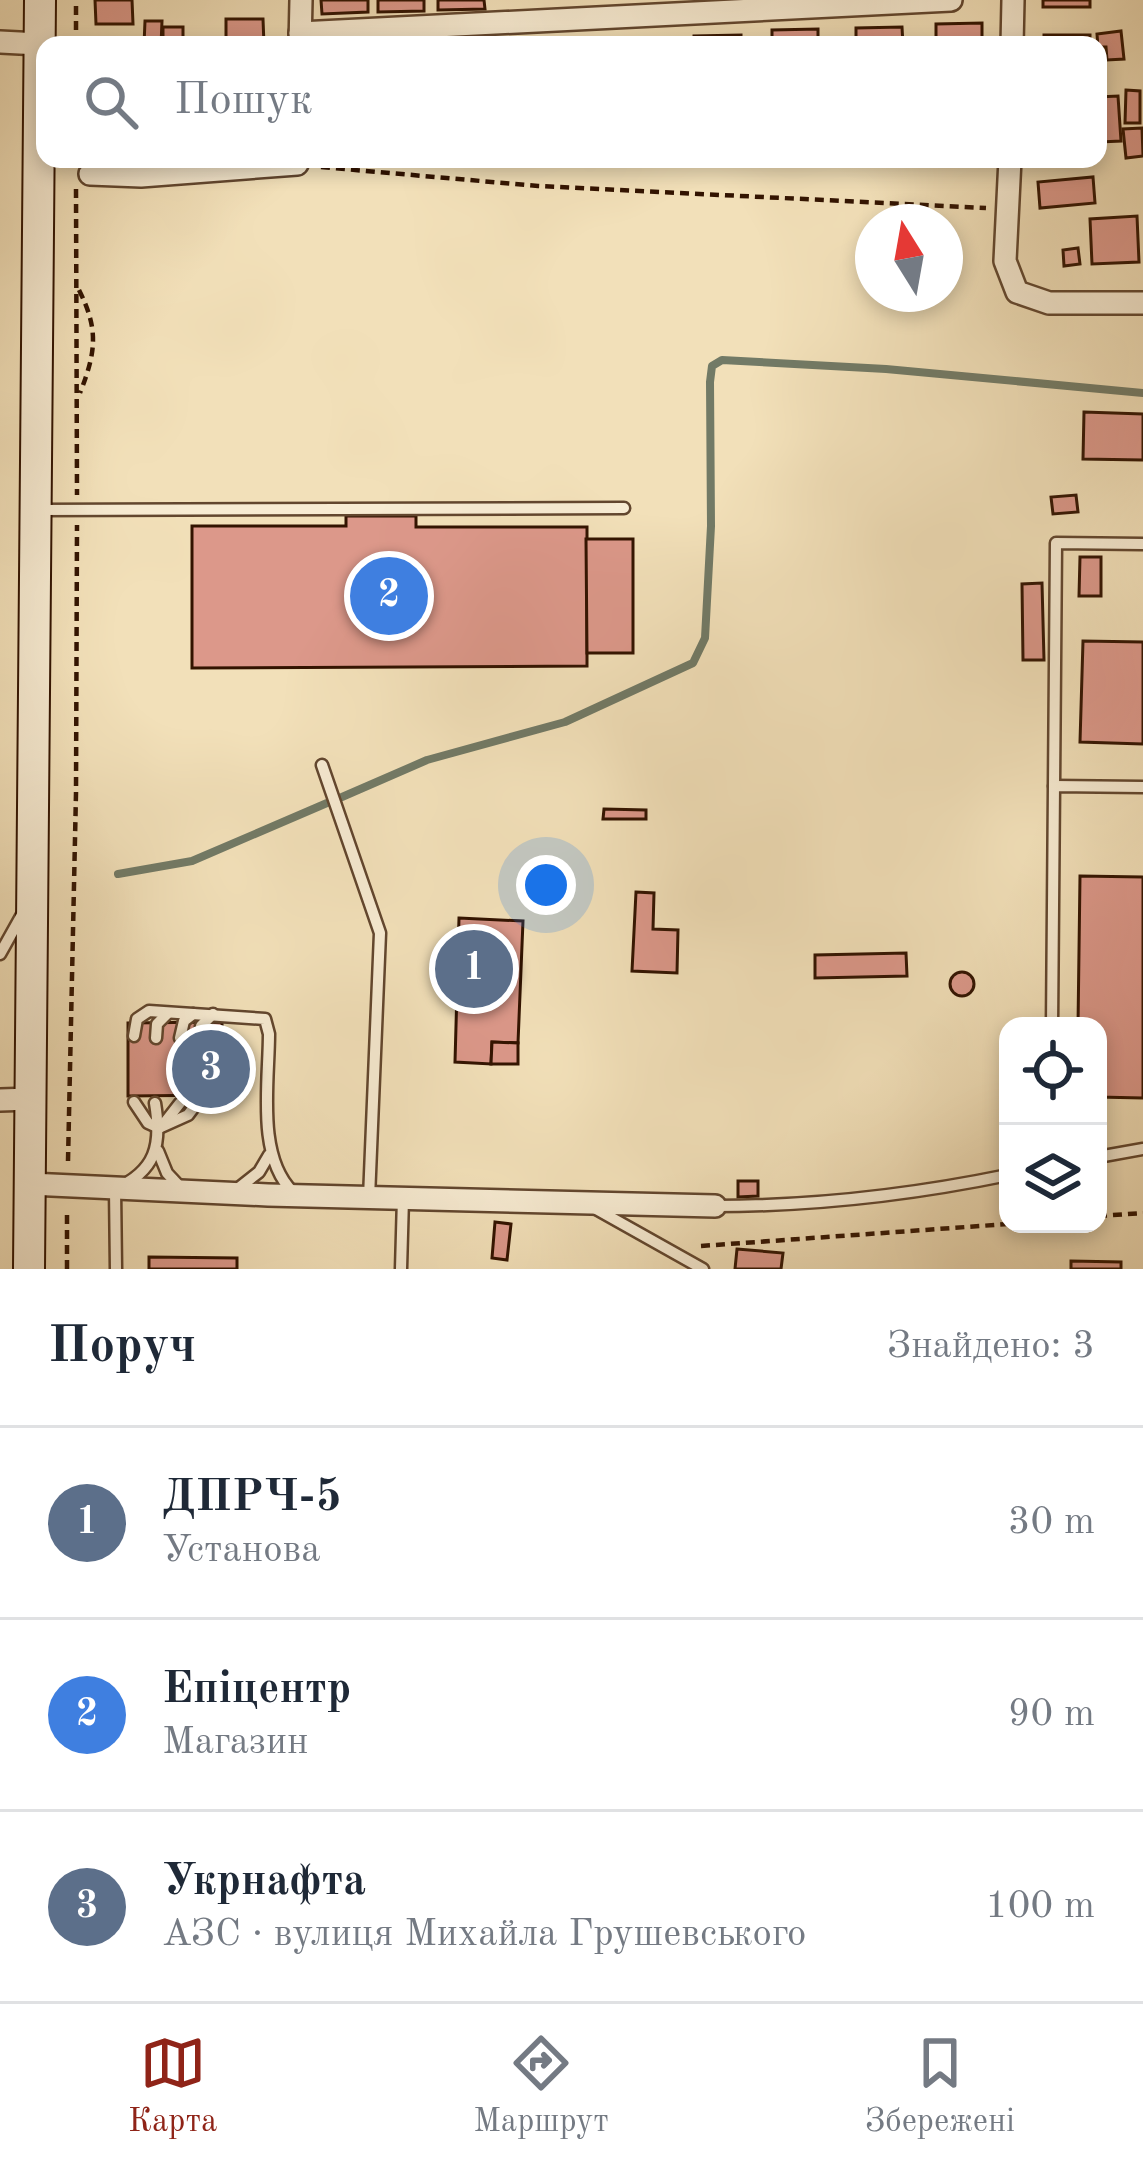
<!DOCTYPE html>
<html lang="uk">
<head>
<meta charset="utf-8">
<style>
	:root { --surface:#fff; --page:#f6f6f7; --text:#1f2937; --muted:#747a83; --line:#e0e1e3; --accent:#8f2418 }
	body { margin:0; font-family:"Old Standard TT",serif; background:var(--page); color:var(--text) }
	.controls { position:absolute; right:36px; bottom:36px; display:grid; overflow:hidden; border-radius:24px; box-shadow:0 6px 18px #0003 }
	.controls button { width:108px; height:108px; display:grid; place-items:center; padding:0; border:0; border-bottom:3px solid var(--line); background:var(--surface); color:var(--text); font:60px sans-serif }
	.compass { position:absolute; left:855px; top:204px; width:108px; height:108px; border-radius:50%; background:var(--surface); box-shadow:0 6px 18px #0003; rotate:349deg }
	.you { position:absolute; left:546px; top:885px; width:42px; height:42px; margin:-30px; border:9px solid #fff; border-radius:50%; background:#1a73e8; box-shadow:0 0 0 18px #1a73e833 }
	.badge { display:grid; place-items:center; width:78px; height:78px; border-radius:50%; background:var(--accent); color:#fff; font-size:39px; font-weight:700 }
	.pin { position:absolute; translate:-50% -50%; border:6px solid #fff; box-shadow:0 3px 12px #0006 }
	.list { margin:0; padding:0; list-style:none }
	h2 { display:flex; justify-content:space-between; align-items:center; height:156px; margin:0; padding:0 48px; font-size:51px }
	h2 small { font-size:39px; font-weight:400; color:var(--muted) }
	.list li { display:grid; grid-template-columns:78px 1fr auto; gap:36px; align-items:center; box-sizing:border-box; height:192px; padding:0 48px; border-top:3px solid var(--line) }
	.list b { display:block; font-size:45px; white-space:nowrap }
	.list p { margin:0; font-size:39px; white-space:nowrap; color:var(--muted) }
	.list em { font-size:39px; font-style:normal; color:var(--muted) }
	.icon { flex:none; width:66px; height:66px; fill:none; stroke:currentColor; stroke-width:2; stroke-linecap:round; stroke-linejoin:round }
	.map { position:relative; flex:none; width:1143px; height:1269px; overflow:hidden }
	.search { position:absolute; background:var(--surface); box-shadow:0 6px 18px #0003; left:36px; right:36px; top:36px; height:132px; display:flex; align-items:center; gap:30px; box-sizing:border-box; padding:0 42px; border-radius:24px; color:var(--muted); font-size:45px }
	.sheet { height:732px; background:var(--surface) }
	nav { display:flex; justify-content:space-around; align-items:center; box-sizing:border-box; height:168px; border-top:3px solid var(--line); background:var(--surface); font-size:33px; color:var(--muted) }
	nav a { display:grid; justify-items:center; gap:6px }
	nav .on { color:var(--accent) }
	.map>svg:first-child { display:block }
	.lines { fill:none; stroke-linecap:round; stroke-linejoin:round }
	.stream { stroke:#727a66; stroke-width:8 }
	.building { fill:#dc988a; stroke:#321300; stroke-width:3 }
	.service-casing { stroke:#62462e; stroke-width:15 }
	.minor-casing { stroke:#62462e; stroke-width:26 }
	.secondary-casing { stroke:#321300; stroke-width:34 }
	.path { stroke:#321300; stroke-width:4.5; stroke-dasharray:9 6; stroke-linecap:butt }
	.service { stroke:#f7ebd2; stroke-width:10 }
	.minor { stroke:#f7ebd2; stroke-width:21 }
	.secondary { stroke:#f7ebd2; stroke-width:30 }
</style>
</head>
<body>
<div class="map">
<svg width="1143" height="1269" viewBox="0 0 1143 1269">
	<rect width="100%" height="100%" fill="#f2e0b9"/>
	<filter id="stains"><feTurbulence type="fractalNoise" baseFrequency=".00167" numOctaves="4"/><feColorMatrix values="0 0 0 0 .2 0 0 0 0 .09 0 0 0 0 .02 0 0 0 .5 -.17"/></filter>
	<radialGradient id="worn" r=".72"><stop offset=".6" stop-color="#630" stop-opacity="0"/><stop offset="1" stop-color="#630" stop-opacity=".3"/></radialGradient>
	<g class="lines">
		<!-- stream -->
		<g class="stream">
			<polyline points="342,797 427,760 565,722 693,663 705,638 711,526 710,382 712,366 722,360 886,369 1143,393"/>
			<polyline points="118,874 192,861 327,803"/>
		</g>
	</g>
	<!-- building -->
	<g class="building">
		<polygon points="95,0 132,0 133,24 96,24"/>
		<polygon points="321,0 368,0 368,12 322,14"/>
		<polygon points="378,0 424,0 424,11 378,12"/>
		<polygon points="438,0 484,0 485,9 438,10"/>
		<rect x="1043" y="0" width="47" height="7"/>
		<polygon points="226,19 263,19 264,45 226,45"/>
		<polygon points="145,21 162,21 161,45 144,45"/>
		<polygon points="982,23 982,45 936,45 936,24"/>
		<rect x="163" y="27" width="20" height="18"/>
		<polygon points="902,27 903,45 856,45 856,28"/>
		<polygon points="818,29 818,45 772,45 772,30"/>
		<polygon points="1121,31 1124,59 1107,60 1106,47 1098,47 1097,34"/>
		<polygon points="741,35 741,45 694,45 694,36"/>
		<rect x="1044" y="35" width="46" height="10"/>
		<polygon points="625,39 671,39 672,45 625,45"/>
		<polygon points="1126,90 1140,91 1140,123 1125,123"/>
		<polygon points="1118,96 1121,141 1100,142 1098,97"/>
		<polygon points="1142,128 1143,156 1126,158 1123,129"/>
		<polygon points="1093,177 1095,203 1040,208 1038,182"/>
		<polygon points="1137,216 1139,262 1092,264 1090,219"/>
		<polygon points="1078,248 1080,264 1064,266 1063,250"/>
		<polygon points="1084,412 1143,414 1143,460 1083,459"/>
		<polygon points="1076,495 1078,512 1053,514 1051,497"/>
		<polygon points="346,516 416,516 416,527 587,527 587,666 192,668 192,526 346,526"/>
		<polygon points="586,539 633,539 633,653 587,653"/>
		<polygon points="1080,557 1101,557 1101,596 1079,596"/>
		<polygon points="1042,583 1044,660 1023,660 1022,584"/>
		<polygon points="1083,641 1143,642 1143,744 1080,742"/>
		<polygon points="604,809 646,810 646,819 603,819"/>
		<polygon points="1080,876 1143,877 1143,1098 1098,1097 1098,1026 1078,1026"/>
		<polygon points="636,892 654,893 653,929 678,930 677,973 632,971"/>
		<polygon points="459,918 523,921 518,1043 492,1042 491,1064 455,1062"/>
		<polygon points="906,953 907,976 815,978 815,955"/>
		<circle cx="962" cy="984" r="12"/>
		<polygon points="222,1022 223,1095 128,1096 128,1023"/>
		<polygon points="492,1042 518,1043 518,1064 491,1064"/>
		<rect x="223" y="1052" width="22" height="43"/>
		<polygon points="738,1181 758,1181 758,1196 738,1197"/>
		<polygon points="495,1222 511,1224 507,1260 492,1258"/>
		<polygon points="737,1249 783,1253 781,1269 735,1269"/>
		<polygon points="149,1257 237,1258 237,1269 149,1269"/>
		<polygon points="1071,1261 1121,1262 1121,1269 1071,1269"/>
	</g>
	<g class="lines">
		<!-- service casing -->
		<g class="service-casing">
			<g id="service">
				<polyline points="39,510 624,508"/>
				<polyline points="322,765 380,933 369,1198"/>
				<polyline points="1054,786 1056,543 1143,544"/>
				<polyline points="0,954 23,913"/>
				<polyline points="1052,1026 1054,786 1143,787"/>
				<path d="M134 1036 137 1019 149 1011 265 1019 269 1034C269 1082 256 1156 293 1192"/>
				<polyline points="156,1038 157,1024 168,1013"/>
				<polyline points="180,1038 184,1021 193,1014"/>
				<polyline points="200,1038 201,1026 213,1014"/>
				<polyline points="134,1102 148,1123 159,1128"/>
				<polyline points="162,1126 180,1103"/>
				<polyline points="159,1128 188,1115 200,1099"/>
				<polyline points="158,1151 167,1173 181,1188"/>
				<polyline points="1098,1157 1143,1149"/>
				<polyline points="235,1191 259,1172 269,1155"/>
				<path d="M715 1206C813 1206 911 1195 1008 1175"/>
				<polyline points="596,1209 703,1269"/>
				<path d="M116 1269 115 1189C156 1171 162 1145 155 1103"/>
				<polyline points="401,1269 403,1198"/>
			</g>
		</g>
		<!-- minor casing -->
		<g class="minor-casing">
			<g id="minor">
				<polyline points="300,33 951,0"/>
				<polyline points="0,42 39,44"/>
				<polyline points="300,45 301,0"/>
				<polyline points="1012,45 1013,0"/>
				<polyline points="1010,159 1005,261 1017,292 1049,303 1143,303"/>
				<polyline points="90,174 141,176 297,164 297,159"/>
				<polyline points="0,1100 31,1099"/>
				<polyline points="30,1184 268,1195 715,1206"/>
			</g>
		</g>
		<!-- secondary casing -->
		<g class="secondary-casing">
			<polyline id="secondary" points="29,1269 40,0"/>
		</g>
		<!-- path -->
		<g class="path">
			<polyline points="76,45 76,0"/>
			<polyline points="321,167 538,186 986,208"/>
			<polyline points="76,189 77,495"/>
			<path d="M79 290C99 330 96 352 80 393"/>
			<polyline points="68,1161 76,793 77,525"/>
			<polyline points="1098,1216 1143,1213"/>
			<polyline points="701,1246 1008,1224"/>
			<polyline points="67,1269 67,1209"/>
		</g>
		<!-- service -->
		<use href="#service" class="service"/>
		<!-- minor -->
		<use href="#minor" class="minor"/>
		<!-- secondary -->
		<use href="#secondary" class="secondary"/>
	</g>
	<rect width="100%" height="100%" filter="url(#stains)"/>
	<rect width="100%" height="100%" fill="url(#worn)"/>
</svg>
<div class="controls">
<button><svg class="icon" aria-label="locate" viewBox="0 0 24 24"><circle cx="12" cy="12" r="6"/><path d="M12 2v4M12 18v4M2 12h4M18 12h4"/></svg></button>
<button><svg class="icon" aria-label="layers" viewBox="0 0 24 24"><path d="M12 4l9 5-9 5-9-5zM3 14l9 5 9-5"/></svg></button>
</div>
<svg class="compass" viewBox="-18 -18 36 36"><path d="M0-13l5 13h-10z" fill="#e53935"/><path d="M0 13l5-13h-10z" fill="#747a83"/></svg>
<div class="you"></div>
<div class="pin badge" style="left:474px;top:969px;background:#5c6f8a">1</div>
<div class="pin badge" style="left:389px;top:596px;background:#3f7fe0">2</div>
<div class="pin badge" style="left:211px;top:1069px;background:#5c6f8a">3</div>
<div class="search"><svg class="icon" aria-label="search" viewBox="0 0 24 24"><circle cx="10" cy="10" r="6"/><path d="M15 15l6 6"/></svg>Пошук</div>
</div>
<section class="sheet">
<h2>Поруч<small>Знайдено: 3</small></h2>
<ul class="list">
<li><span class="badge" style="background:#5c6f8a">1</span><div><b>ДПРЧ-5</b><p>Установа</p></div><em>30 m</em></li>
<li><span class="badge" style="background:#3f7fe0">2</span><div><b>Епіцентр</b><p>Магазин</p></div><em>90 m</em></li>
<li><span class="badge" style="background:#5c6f8a">3</span><div><b>Укрнафта</b><p>АЗС · вулиця Михайла Грушевського</p></div><em>100 m</em></li>
</ul>
</section>
<nav>
<a class="on"><svg class="icon" aria-label="map" viewBox="0 0 24 24"><path d="M3 6l6-2 6 2 6-2v14l-6 2-6-2-6 2zM9 4v14M15 6v14"/></svg>Карта</a>
<a><svg class="icon" aria-label="directions" viewBox="0 0 24 24"><path d="M12 3l9 9-9 9-9-9zM9 14v-3h6M13 9l2 2-2 2"/></svg>Маршрут</a>
<a><svg class="icon" aria-label="saved" viewBox="0 0 24 24"><path d="M7 4h10v16l-5-4-5 4z"/></svg>Збережені</a>
</nav>
</body>
</html>
